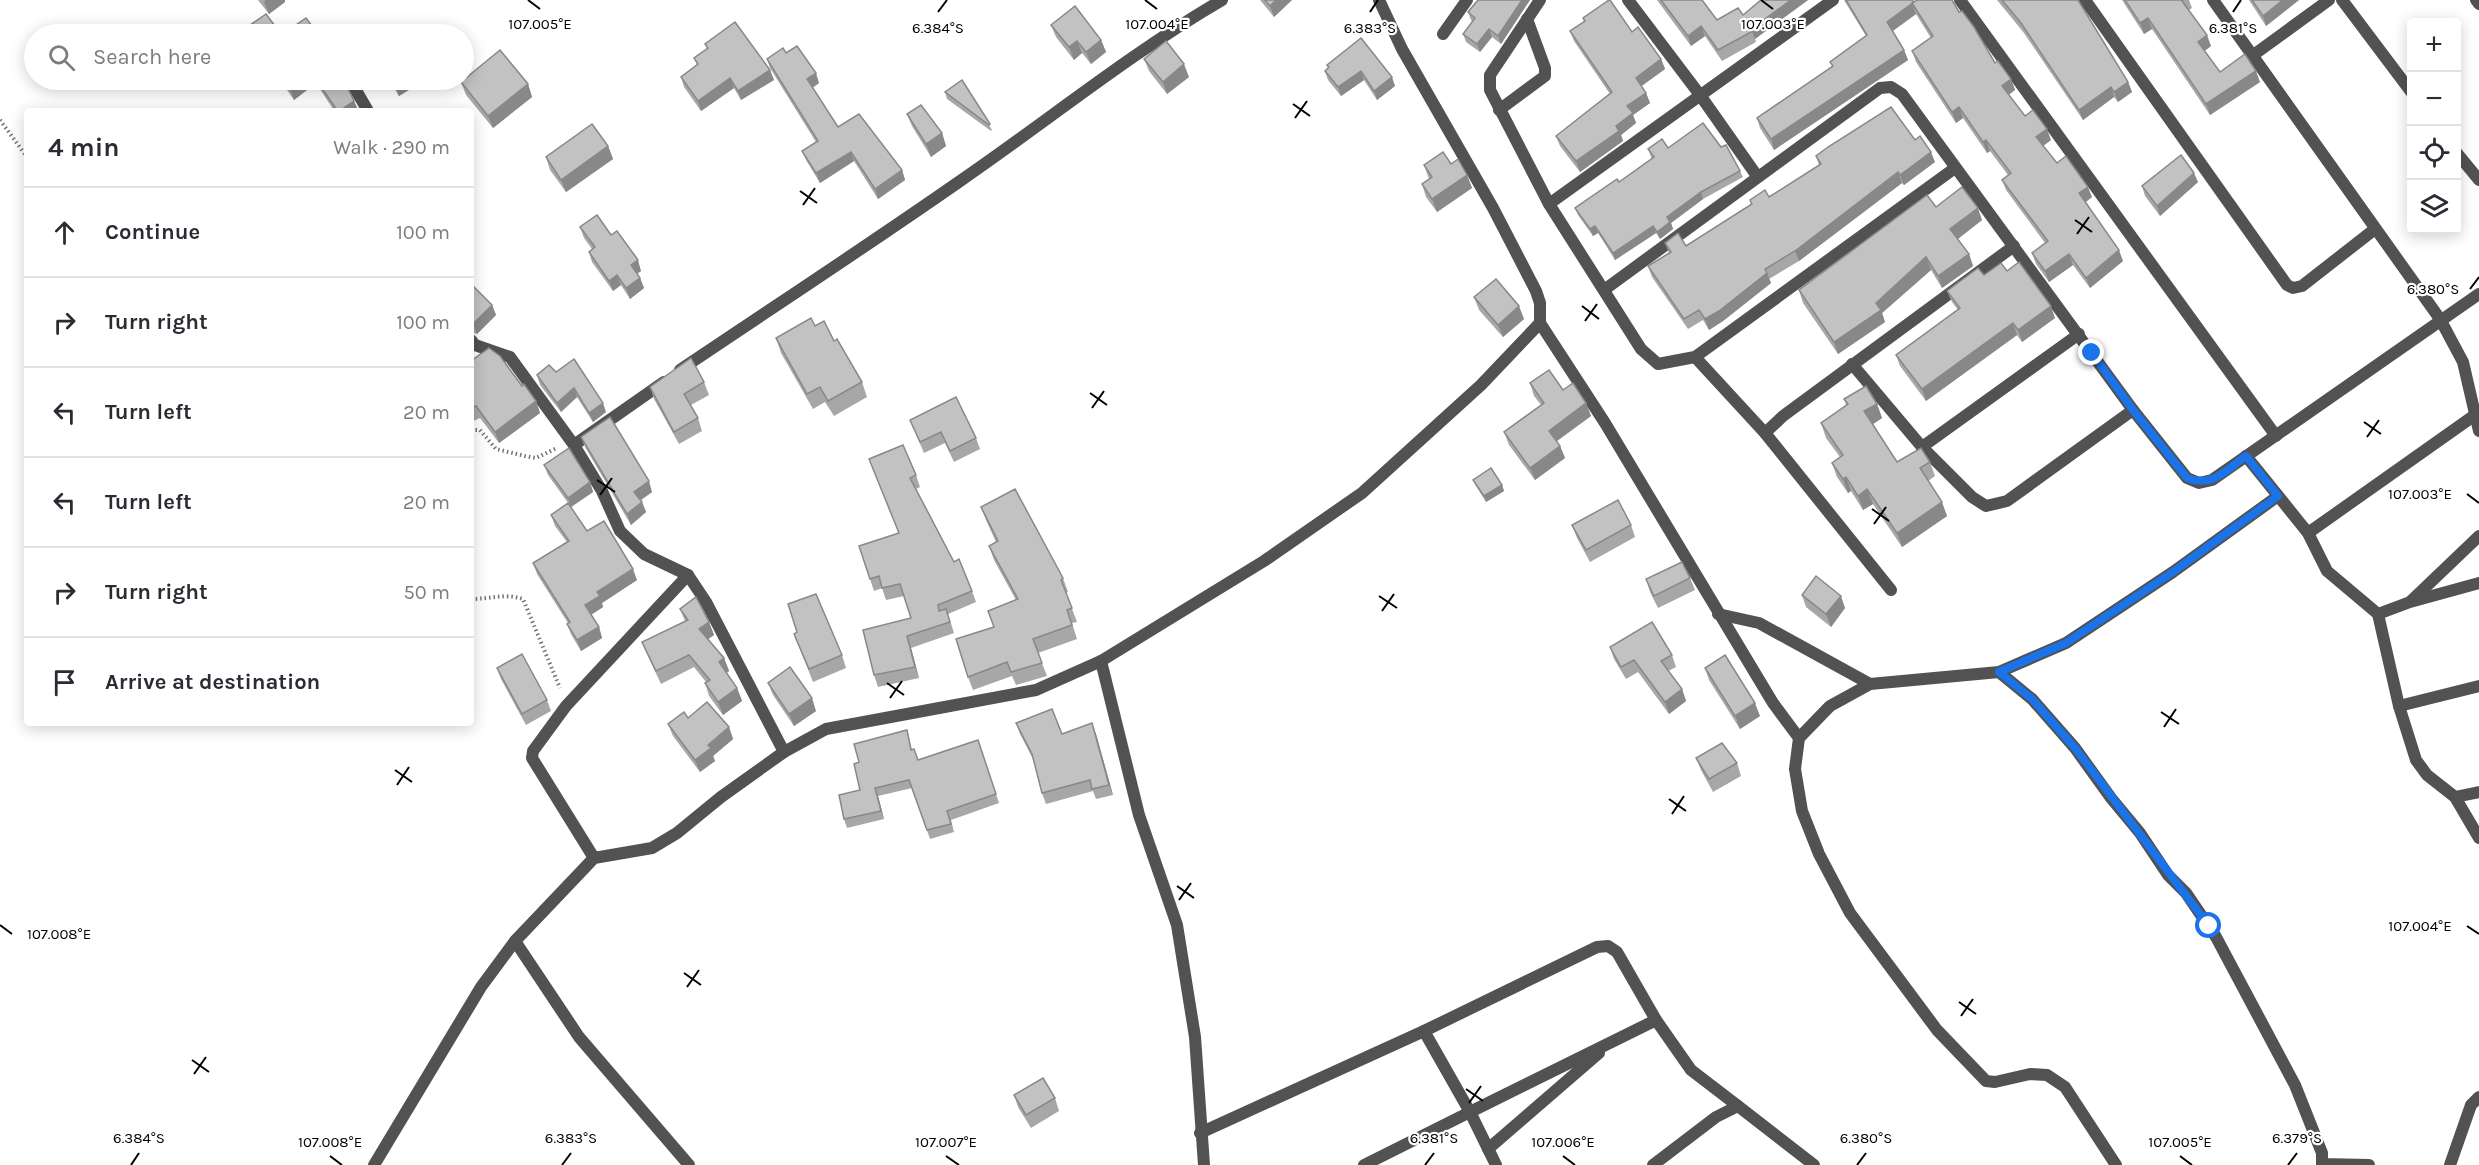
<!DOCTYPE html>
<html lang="en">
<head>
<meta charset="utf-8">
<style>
	:root { --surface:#fff; --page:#f7f7f7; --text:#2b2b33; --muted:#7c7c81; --line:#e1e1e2 }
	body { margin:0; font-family:Karla,sans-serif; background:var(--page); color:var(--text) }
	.controls { position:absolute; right:18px; top:18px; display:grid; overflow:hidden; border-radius:6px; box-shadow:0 3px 15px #0003 }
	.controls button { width:54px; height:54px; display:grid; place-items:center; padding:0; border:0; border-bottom:2px solid var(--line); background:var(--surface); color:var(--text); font:30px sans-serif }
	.stop { position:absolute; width:18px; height:18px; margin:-14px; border:4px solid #1a73e8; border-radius:50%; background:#fff }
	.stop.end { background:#1a73e8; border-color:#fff; box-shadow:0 2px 6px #0008 }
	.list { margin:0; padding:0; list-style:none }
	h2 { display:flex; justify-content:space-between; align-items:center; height:78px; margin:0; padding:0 24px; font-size:26px }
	h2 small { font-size:20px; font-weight:400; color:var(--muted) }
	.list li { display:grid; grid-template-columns:39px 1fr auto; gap:18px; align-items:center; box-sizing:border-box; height:90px; padding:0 24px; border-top:2px solid var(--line) }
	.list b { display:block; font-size:22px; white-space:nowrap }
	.list em { font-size:20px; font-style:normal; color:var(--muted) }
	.icon { flex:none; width:33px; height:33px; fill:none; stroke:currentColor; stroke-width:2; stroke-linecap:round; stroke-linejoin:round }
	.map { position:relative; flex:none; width:2479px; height:1165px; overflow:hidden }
	.search { position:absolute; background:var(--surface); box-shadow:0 3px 15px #0003; left:24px; top:24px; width:450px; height:66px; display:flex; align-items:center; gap:15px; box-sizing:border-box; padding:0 21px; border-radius:33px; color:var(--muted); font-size:22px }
	.panel { position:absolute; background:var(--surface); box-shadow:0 3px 15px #0003; left:24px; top:108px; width:450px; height:618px; border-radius:6px }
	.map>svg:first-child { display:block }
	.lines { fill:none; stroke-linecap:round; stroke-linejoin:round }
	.path { stroke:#747474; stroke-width:4; stroke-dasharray:1.5 3; stroke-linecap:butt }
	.minor { stroke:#525252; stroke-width:12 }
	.wall { fill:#a7a7a7 }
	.shaded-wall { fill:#888 }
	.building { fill:#c2c2c2; stroke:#888; stroke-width:1.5 }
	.route { stroke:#1a73e8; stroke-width:8 }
	.ticks { fill:none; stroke:#000; stroke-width:2 }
	.ticks-label { font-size:15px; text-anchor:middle; fill:#000; stroke:#fff; stroke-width:4.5; stroke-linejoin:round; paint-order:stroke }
</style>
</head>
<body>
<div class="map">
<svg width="2479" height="1165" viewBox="0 0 2479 1165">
	<rect width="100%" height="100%" fill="#fff"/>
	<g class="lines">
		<!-- path -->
		<g class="path">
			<polyline points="0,120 27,157"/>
			<polyline points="471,430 480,430 496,449 525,456 536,458 557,448"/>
			<path d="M471 599C491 599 504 593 523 599L560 688"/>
		</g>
		<!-- minor -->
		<g class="minor">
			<polyline points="1540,0 1490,75 1490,90 1549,204 1641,349 1658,364 1695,357 1955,168"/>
			<polyline points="1628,0 1700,95 1757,176"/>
			<polyline points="1960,0 2276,436"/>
			<polyline points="2085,0 2287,285 2293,288 2302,286 2375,229"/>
			<polyline points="2213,0 2440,319 2463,362 2479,431"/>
			<polyline points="2342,0 2412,93"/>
			<polyline points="2476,0 2479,4"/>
			<polyline points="321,30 324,34"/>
			<polyline points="1443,34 1467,0"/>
			<polyline points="2252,56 2329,0"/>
			<polyline points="350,80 368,111"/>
			<polyline points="1499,110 1545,76 1545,68 1527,19"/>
			<polyline points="2456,152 2479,180"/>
			<polyline points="1549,204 1833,0"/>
			<polyline points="1604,290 1880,88 1891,87 1902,94 2133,410 2187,478 2199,483 2212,480 2479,294"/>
			<polyline points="1540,323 1605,423 1773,703 1799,738"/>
			<polyline points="471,340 475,345 510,357 574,445 602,491 620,531 644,554 688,575 706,602 784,752"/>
			<polyline points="1695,357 1765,433 1891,590"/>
			<polyline points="1852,364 1922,447 1972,497 1986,506 2007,501 2133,410"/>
			<path d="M680 370C775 306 870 244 963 179 1050 119 1131 53 1222 0"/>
			<polyline points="1765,433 1783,416 2014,246"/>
			<polyline points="574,445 664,382"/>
			<polyline points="1922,447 2079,334"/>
			<polyline points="2246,456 2308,533 2327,571 2378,614 2399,706 2416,760 2427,775 2455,797 2479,838"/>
			<polyline points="2308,533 2475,415"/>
			<polyline points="2411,601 2479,536"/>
			<polyline points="1718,614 1759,623 1870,684"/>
			<polyline points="2378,614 2410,602 2479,583"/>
			<polyline points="1999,672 2032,699 2075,748 2111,798 2140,833 2168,875 2186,893 2216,937 2295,1085 2322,1153 2322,1164 2369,1165"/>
			<polyline points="2399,706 2479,686"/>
			<polyline points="2455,797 2479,792"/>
			<polyline points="594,858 532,758 533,751 566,706 688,575"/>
			<polyline points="515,941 579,1037 689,1165"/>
			<polyline points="1424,1031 1470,1112 1656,1020"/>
			<polyline points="1200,1133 1424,1031 1597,947 1608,946 1617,952 1656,1020 1691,1070 1738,1106"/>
			<polyline points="1488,1149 1599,1053"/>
			<polyline points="374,1165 481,987 515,941 594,858 652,848 677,833 721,797 784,752 826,729 1036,690 1101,661"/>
			<polyline points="1204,1165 1195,1037 1177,925 1139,815 1101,661 1264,561 1362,493 1481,385 1540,323 1540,303 1536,291 1493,208 1402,49 1379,0"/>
			<polyline points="1364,1165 1470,1112 1496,1165"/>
			<polyline points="1653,1165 1716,1117 1738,1106 1814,1165"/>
			<polyline points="2116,1165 2065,1087 2047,1075 2030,1074 1995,1082 1986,1081 1937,1030 1850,913 1819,854 1802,811 1795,769 1799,738 1830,706 1870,684 1999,672 2066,643 2173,572 2278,496"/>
			<polyline points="2450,1165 2471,1105 2479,1097"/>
		</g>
	</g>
	<!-- wall -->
	<g class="wall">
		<polygon points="258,0 285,0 285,2 269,14"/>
		<polygon points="1260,0 1292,0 1274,17"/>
		<polygon points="1530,0 1501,44 1492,37 1480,52 1466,42 1463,34 1473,21 1471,20 1468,12"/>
		<polygon points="1657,0 1702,0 1717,20 1743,15 1761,0 1808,0 1755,39 1756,42 1722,61 1705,36 1691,46"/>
		<polygon points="1844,0 1912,0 1914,2 1959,12 1995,63 2011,79 2015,90 2008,95 2025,116 2051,140 2043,146 2057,163 2092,197 2086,202 2123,261 2090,288 2073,265 2049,282 2036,264 2032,253 2045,243 2006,190 2002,180 2008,175 1990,151 1987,153 1963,118 1956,123 1916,62 1912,51 1931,38 1916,14 1893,31 1904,50 1908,60 1774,150 1760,128 1757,118 1832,66 1830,62 1866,36"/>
		<polygon points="1997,0 2078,0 2128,82 2132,92 2118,102 2114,97 2083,120 2024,33"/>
		<polygon points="2122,0 2189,0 2192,8 2189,10 2211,46 2204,51 2220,72 2260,82 2210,115 2152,29 2144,34"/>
		<polygon points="2249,0 2299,0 2266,26"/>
		<polygon points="1583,18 1632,32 1661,59 1665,69 1641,86 1646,93 1650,103 1633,115 1636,123 1621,135 1623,141 1580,172 1560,146 1556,136 1610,94 1574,41 1570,31 1584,22"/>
		<polygon points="1051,25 1101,40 1106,52 1091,64 1082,53 1074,60 1056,37"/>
		<polygon points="1361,38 1395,86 1377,100 1364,80 1341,96 1328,80 1325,71 1328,68 1327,65"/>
		<polygon points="705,44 770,70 774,80 741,100 734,88 701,111 684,87 681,77 697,65 694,58 707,49"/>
		<polygon points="786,53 819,83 812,87 838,127 902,170 905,180 878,199 854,161 820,183 806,160 802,151 816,142 770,68 767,59"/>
		<polygon points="1144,59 1189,77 1167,94 1149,71"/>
		<polygon points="280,80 344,80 358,110 356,111 329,111 333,109 316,83 294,100"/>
		<polygon points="389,80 425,80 399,96"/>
		<polygon points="962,80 992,130 991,131 947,99 945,92"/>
		<polygon points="461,82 528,84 532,97 493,128 466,95"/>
		<polygon points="907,114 942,133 946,146 931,157 912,126"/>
		<polygon points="1915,140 1935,162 1904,185 1902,183 1799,261 1769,279 1771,283 1723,321 1709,330 1703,320 1688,329 1652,277 1648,266 1669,253 1665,243 1686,246 1751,204 1750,200 1769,197 1819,165 1816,156"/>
		<polygon points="608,146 613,159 566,192 550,170 546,157"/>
		<polygon points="1721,147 1740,171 1743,177 1703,199 1671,223 1673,229 1660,239 1656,233 1615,260 1598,233 1593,236 1578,215 1575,208 1619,182 1652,159 1648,149"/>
		<polygon points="1424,165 1467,175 1472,188 1437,212 1426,197 1422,184 1429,179"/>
		<polygon points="2198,182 2160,216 2145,196 2142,186"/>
		<polygon points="1936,207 1982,220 1958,239 1969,254 1973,266 1942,288 1931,270 1882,313 1885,322 1838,354 1803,303 1799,290"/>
		<polygon points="580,227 611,235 641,271 637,274 640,278 644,288 630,299 621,285 613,291 592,262 589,252 592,249 584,238"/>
		<polygon points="2007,271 2055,318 2022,342 2017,335 1926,401 1900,366 1896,355 1958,310 1952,302 1947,291 1984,275"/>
		<polygon points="471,284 492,305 496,315 477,334 471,332"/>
		<polygon points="1474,297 1524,319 1503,337 1479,310"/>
		<polygon points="815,326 834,341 862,382 867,397 834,416 825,402 813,409 781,353 776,338"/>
		<polygon points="471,361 522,386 536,401 540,413 499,443 480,418 471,422"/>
		<polygon points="556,372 606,412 593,422 577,397 561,412 540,385 537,375"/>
		<polygon points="704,382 709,395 691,405 698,418 702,431 679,444 654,399 650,387"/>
		<polygon points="1530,383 1563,390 1586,403 1591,416 1557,441 1560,446 1565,458 1535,480 1509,445 1504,432 1541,405 1534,396"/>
		<polygon points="1844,399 1877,404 1882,418 1873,424 1897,462 1930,462 1935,476 1928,481 1947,516 1902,547 1873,504 1863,510 1851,491 1848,493 1837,477 1832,463 1840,457 1826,438 1821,423 1846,405"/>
		<polygon points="910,420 976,438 980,449 954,462 945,443 924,453"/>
		<polygon points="581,437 652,492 641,500 646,512 631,525 585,447"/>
		<polygon points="869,459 916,475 920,487 916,489 954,562 972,591 976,602 948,614 954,633 911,648 919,678 878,687 874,675 911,618 904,596 886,600 882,588 874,591 859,546 899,533"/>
		<polygon points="544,465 590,482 593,492 571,507 548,475"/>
		<polygon points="1473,480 1502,485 1504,491 1486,502 1476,486"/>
		<polygon points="981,507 1063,578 1068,592 1066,593 1077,622 1072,623 1077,639 1038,653 1047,676 1016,685 1012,676 973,690 968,677 994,627 1016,600 994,560 989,546 996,542 986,520"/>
		<polygon points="551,515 587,531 637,580 602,603 603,607 591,615 599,627 602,638 581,651 571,634 567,624 568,623 537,574 533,563 567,542 555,526"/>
		<polygon points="1572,525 1631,525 1635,537 1590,562 1577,538"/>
		<polygon points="1690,578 1695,590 1658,608 1650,592 1646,579"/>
		<polygon points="1802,595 1845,608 1831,627 1806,607"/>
		<polygon points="680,609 709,622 714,635 708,639 724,658 729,671 726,673 737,688 742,701 723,715 709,696 705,683 706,682 694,667 661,684 647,654 642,642 685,621"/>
		<polygon points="797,632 842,655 846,668 813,682 794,634"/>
		<polygon points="1610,647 1672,655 1676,667 1668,671 1682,689 1686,701 1669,714 1638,672 1626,679 1614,659"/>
		<polygon points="497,668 547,700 551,711 526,725 501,679"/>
		<polygon points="1705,668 1760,716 1740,729 1709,680"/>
		<polygon points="768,683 816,711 794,726 773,695"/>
		<polygon points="688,718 729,727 733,739 713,756 715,761 700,772 673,736 668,724"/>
		<polygon points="1016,723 1062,734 1096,734 1113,795 1096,799 1093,791 1046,804 1042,793 1034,761 1020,734"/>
		<polygon points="907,730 912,750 918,760 978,740 999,803 951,820 954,832 930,839 912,788 878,796 884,819 847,828 844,819 860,790 859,762"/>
		<polygon points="1696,758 1737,763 1741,776 1713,792 1701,770"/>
		<polygon points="1014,1095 1055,1098 1059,1111 1031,1128 1018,1107"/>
	</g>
	<!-- shaded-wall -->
	<g class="shaded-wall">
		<polygon points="266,0 285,0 285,2 269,14 264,2"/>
		<polygon points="1276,0 1292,0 1274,17 1270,6"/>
		<polygon points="1522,0 1530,0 1501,44 1498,36"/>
		<polygon points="1791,0 1808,0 1755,39 1751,29"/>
		<polygon points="2283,0 2299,0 2266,26 2263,16"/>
		<polygon points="1912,3 1916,14 1891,32 1887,22"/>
		<polygon points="2148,18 2152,29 2144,34 2140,23"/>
		<polygon points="1701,26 1705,36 1691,46 1688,36"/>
		<polygon points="1489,29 1492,37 1480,52 1477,44"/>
		<polygon points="2207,35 2211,46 2202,53 2198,42"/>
		<polygon points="1101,40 1106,52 1091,64 1086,52"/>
		<polygon points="1077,41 1082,53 1074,60 1069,47"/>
		<polygon points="1904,50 1908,60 1774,150 1771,139"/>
		<polygon points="1661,59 1665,69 1639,88 1636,78"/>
		<polygon points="1184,64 1189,77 1167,94 1163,82"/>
		<polygon points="770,70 774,80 741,100 738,91"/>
		<polygon points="1361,71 1364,80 1341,96 1338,87"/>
		<polygon points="2256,71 2260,82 2210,115 2206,104"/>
		<polygon points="816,73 819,83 811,89 807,79"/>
		<polygon points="1392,77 1395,86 1377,100 1374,91"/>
		<polygon points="730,78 734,88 701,111 698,101"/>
		<polygon points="2011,79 2015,90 2006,97 2002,86"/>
		<polygon points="306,80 315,80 316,83 294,100 291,91"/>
		<polygon points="401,80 425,80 399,96 394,84"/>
		<polygon points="2128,82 2132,92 2118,102 2114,92"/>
		<polygon points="528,84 532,97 493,128 488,116"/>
		<polygon points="2111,87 2114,97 2083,120 2079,110"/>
		<polygon points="1646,93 1650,103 1633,115 1636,123 1621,135 1623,141 1580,172 1576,161 1616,126 1627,106"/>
		<polygon points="354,101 358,110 356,111 339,111"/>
		<polygon points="1959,107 1963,118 1956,123 1952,112"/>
		<polygon points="2047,129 2051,140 2040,148 2036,137"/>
		<polygon points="942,133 946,146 931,157 926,144"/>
		<polygon points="1986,140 1990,151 1987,153 1983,142"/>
		<polygon points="608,146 613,159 566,192 561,180"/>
		<polygon points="851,152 854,161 820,183 816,173"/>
		<polygon points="1931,152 1935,162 1904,185 1900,175"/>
		<polygon points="902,170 905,180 878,199 875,189"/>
		<polygon points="1898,172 1902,183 1799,261 1795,251"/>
		<polygon points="2194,173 2198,182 2160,216 2157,206"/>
		<polygon points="1467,175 1472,188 1437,212 1432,199"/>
		<polygon points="2088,187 2092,197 2083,204 2079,193"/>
		<polygon points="1701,192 1703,199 1671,223 1673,229 1660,239 1657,232 1667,217"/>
		<polygon points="1978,208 1982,220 1955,241 1950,229"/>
		<polygon points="1595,226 1598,233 1593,236 1590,229"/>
		<polygon points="1653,226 1656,233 1615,260 1613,253"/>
		<polygon points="2119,250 2123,261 2090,288 2086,278"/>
		<polygon points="1969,254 1973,266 1942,288 1938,276"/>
		<polygon points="2069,254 2073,265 2049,282 2045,271"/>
		<polygon points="1926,257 1931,270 1882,313 1885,322 1838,354 1834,342"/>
		<polygon points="638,260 641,271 635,275 631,265"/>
		<polygon points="1767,273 1771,283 1723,321 1709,330 1705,319"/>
		<polygon points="617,275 621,285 613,291 609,281"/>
		<polygon points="640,278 644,288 630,299 626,288"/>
		<polygon points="492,305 496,315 477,334 473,324"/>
		<polygon points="1519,306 1524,319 1503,337 1498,325"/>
		<polygon points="2051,306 2055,318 2022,342 2018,330"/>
		<polygon points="2013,323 2017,335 1926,401 1922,389"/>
		<polygon points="574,388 577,397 561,412 557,403"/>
		<polygon points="536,401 540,413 499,443 495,432"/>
		<polygon points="603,403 606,412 593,422 589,413"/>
		<polygon points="1586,403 1591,416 1554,443 1549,431"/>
		<polygon points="1877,404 1882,418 1870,426 1864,411"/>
		<polygon points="1560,446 1565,458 1535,480 1530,468"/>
		<polygon points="1846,477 1851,491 1848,493 1843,479"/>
		<polygon points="649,481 652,492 638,502 634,492"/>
		<polygon points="590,482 593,492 571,507 568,498"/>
		<polygon points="1502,485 1504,491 1486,502 1484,496"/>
		<polygon points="1867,489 1873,504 1863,510 1858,496"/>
		<polygon points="642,502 646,512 631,525 627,514"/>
		<polygon points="1942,502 1947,516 1902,547 1897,533"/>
		<polygon points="633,569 637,580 602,603 603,607 589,616 585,605 597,592"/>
		<polygon points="1841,596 1845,608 1831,627 1826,614"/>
		<polygon points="709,622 714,635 704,642 699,629"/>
		<polygon points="599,627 602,638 581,651 577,640"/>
		<polygon points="907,636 911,648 919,678 915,667"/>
		<polygon points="724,658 729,671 724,675 719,662"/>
		<polygon points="737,688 742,701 723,715 718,702"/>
		<polygon points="1682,689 1686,701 1669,714 1665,702"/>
		<polygon points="812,698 816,711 794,726 789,714"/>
		<polygon points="1755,703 1760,716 1740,729 1735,716"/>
		<polygon points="1092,723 1096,734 1113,795 1109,785"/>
		<polygon points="729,727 733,739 713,756 715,761 700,772 695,760 708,745"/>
		<polygon points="875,788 878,796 884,819 881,811"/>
	</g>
	<!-- building -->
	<g class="building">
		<polygon points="1265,0 1276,0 1270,6"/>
		<polygon points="1478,0 1522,0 1498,36 1489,29 1477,44 1463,34 1475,18 1468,12"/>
		<polygon points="1609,0 1610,0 1632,32 1638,27 1661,59 1636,78 1646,93 1627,106 1633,113 1616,126 1619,131 1576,161 1556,136 1612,92 1570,31 1585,21 1583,18"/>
		<polygon points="1661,0 1702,0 1717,20 1738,8 1743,15 1761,0 1791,0 1751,29 1753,31 1718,50 1701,26 1688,36"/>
		<polygon points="1846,0 1912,0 1914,2 1887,22 1904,50 1771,139 1757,118 1833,66 1830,62 1867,35"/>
		<polygon points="1917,0 1952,0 1959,12 1962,11 1974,27 1995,63 1998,61 2011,79 2002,86 2025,116 2033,110 2047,129 2036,137 2057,163 2066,156 2088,187 2079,193 2119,250 2086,278 2069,254 2045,271 2032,253 2048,241 2002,180 2011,173 1986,140 1983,142 1959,107 1952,112 1912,51 1933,36 1912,3"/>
		<polygon points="2002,0 2078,0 2128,82 2114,92 2111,87 2079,110 2021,23"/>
		<polygon points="2125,0 2183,0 2182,1 2207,35 2198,42 2220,72 2245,54 2256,71 2206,104 2148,18 2140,23"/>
		<polygon points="2252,0 2283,0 2263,16"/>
		<polygon points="1075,6 1101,40 1086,52 1077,41 1069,47 1051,25"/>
		<polygon points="266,14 281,34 251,34 246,28"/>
		<polygon points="306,18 318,34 283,34"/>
		<polygon points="735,22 770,70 738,91 730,78 698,101 681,77 698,64 694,58 708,48 705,44"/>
		<polygon points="412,25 418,34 396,34"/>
		<polygon points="1361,38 1392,77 1374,91 1361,71 1338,87 1325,71 1329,67 1327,65"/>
		<polygon points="1166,41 1184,64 1163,82 1144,59"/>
		<polygon points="797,46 816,73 807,79 838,127 859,114 902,170 875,189 851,152 816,173 802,151 818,141 767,59 783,48 786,53"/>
		<polygon points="500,50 528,84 488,116 461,82"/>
		<polygon points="283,80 306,80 291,91"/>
		<polygon points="316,80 344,80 354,101 339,111 329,111 335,107"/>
		<polygon points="392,80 401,80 394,84"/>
		<polygon points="962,80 990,124 989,125 945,92"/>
		<polygon points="921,105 942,133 926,144 907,114"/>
		<polygon points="1891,107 1915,140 1920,136 1931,152 1900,175 1898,172 1795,251 1765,269 1767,273 1719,311 1705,319 1699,310 1684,319 1648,266 1671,252 1665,243 1678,233 1686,246 1752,204 1750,200 1765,190 1769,197 1821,164 1816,156 1828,147"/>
		<polygon points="1703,123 1721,147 1726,145 1740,171 1701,192 1667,217 1670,222 1657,232 1653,226 1613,253 1595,226 1590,229 1575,208 1617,179 1619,182 1654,157 1648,149 1662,139 1668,148"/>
		<polygon points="592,124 608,146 561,180 546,157"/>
		<polygon points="1443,152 1451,164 1458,159 1467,175 1432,199 1422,184 1432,177 1424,165"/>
		<polygon points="2181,155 2194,173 2157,206 2142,186"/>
		<polygon points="1962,187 1978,208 1950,229 1969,254 1938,276 1926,257 1876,303 1881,310 1834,342 1799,290 1927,195 1936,207"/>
		<polygon points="597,215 611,235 617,231 638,260 631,265 640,278 626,288 617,275 609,281 589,252 595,247 580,227"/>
		<polygon points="2019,262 2051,306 2018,330 2013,323 1922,389 1896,355 1960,308 1947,291 1978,268 1984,275 2001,263 2007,271"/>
		<polygon points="1496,279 1519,306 1498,325 1474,297"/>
		<polygon points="471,284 492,305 473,324 471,323"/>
		<polygon points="811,318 815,326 824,321 834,341 837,339 862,382 828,401 820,387 807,394 776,338"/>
		<polygon points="489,348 500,356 522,386 524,384 536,401 495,432 476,406 471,408 471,361"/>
		<polygon points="691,358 704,382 684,394 698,418 674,432 650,387"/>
		<polygon points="574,359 603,403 589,413 574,388 557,403 537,375 549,365 556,372"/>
		<polygon points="1549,370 1563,390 1573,383 1586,403 1549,431 1560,446 1530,468 1504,432 1544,403 1530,383"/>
		<polygon points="1866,386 1877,404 1864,411 1897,462 1921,448 1930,462 1920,468 1942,502 1897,533 1867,489 1858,496 1846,477 1843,479 1832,463 1843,455 1821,423 1848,404 1844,399"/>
		<polygon points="956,397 976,438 950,451 941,432 920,442 910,420"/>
		<polygon points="610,417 649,481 634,492 642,502 627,514 581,437"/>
		<polygon points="903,445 916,475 910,478 954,562 959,559 972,591 938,605 939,611 946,609 950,622 907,636 915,667 874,675 863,630 911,618 900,584 882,588 879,576 870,579 859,546 899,533 869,459"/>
		<polygon points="569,448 590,482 568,498 544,465"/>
		<polygon points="1491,468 1502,485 1484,496 1473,480"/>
		<polygon points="1015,489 1063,578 1061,580 1072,608 1067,610 1072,625 1033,639 1042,663 1011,672 1007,662 968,677 956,639 994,627 988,611 1018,599 989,546 998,541 981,507"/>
		<polygon points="1618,500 1631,525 1586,550 1572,525"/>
		<polygon points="568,503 587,531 604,521 633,569 597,592 600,596 585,605 599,627 577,640 567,624 570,622 533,563 569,541 551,515"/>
		<polygon points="1682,562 1690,578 1654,596 1646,579"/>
		<polygon points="1816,576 1841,596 1826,614 1802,595"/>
		<polygon points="816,594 842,655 809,669 794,634 797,632 788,604"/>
		<polygon points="696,597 709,622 699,629 724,658 719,662 737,688 718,702 705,683 710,680 689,655 656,671 642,642 688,620 680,609"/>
		<polygon points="1652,622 1672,655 1661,661 1682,689 1665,702 1634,660 1621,667 1610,647"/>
		<polygon points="522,654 547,700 522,714 497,668"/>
		<polygon points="1725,655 1755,703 1735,716 1705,668"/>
		<polygon points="790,667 812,698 789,714 768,683"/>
		<polygon points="707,702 729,727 708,745 711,748 695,760 668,724 684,712 688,718"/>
		<polygon points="1052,709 1062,734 1092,723 1109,785 1092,789 1090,780 1042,793 1032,754 1016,723"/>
		<polygon points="907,730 911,750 914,749 918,760 978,740 996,794 947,811 951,824 927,830 909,780 875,788 881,811 844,819 839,795 860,790 854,764 859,762 854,744"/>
		<polygon points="1722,743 1737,763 1709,779 1696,758"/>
		<polygon points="1043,1078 1055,1098 1026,1115 1014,1095"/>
	</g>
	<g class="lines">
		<!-- route -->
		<path class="route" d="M2092 353 2133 410 2187 478C2213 488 2226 470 2246 456L2278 496 2173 572 2066 643 1999 672 2032 699 2075 748 2209 926"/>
	</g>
	<!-- ticks -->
	<path class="ticks" d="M528 0 540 9M1145 0 1157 9M1761 0 1773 9M938 12 947 0M1370 12 1378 0M2233 12 2241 0M1293 104 1310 116M1295 118 1307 101M800 191 817 203M803 205 815 188M2075 220 2092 232M2077 234 2089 217M2470 289 2479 277M1582 306 1599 319M1585 321 1597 304M1090 393 1107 405M1092 408 1104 391M2364 422 2381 434M2367 437 2379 420M597 480 615 492M2467 494 2479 503M600 495 612 478M1872 509 1889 521M1874 524 1886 507M1379 596 1397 608M1382 611 1394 594M887 683 904 695M890 698 902 681M2161 712 2179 724M2164 727 2176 709M395 770 412 782M397 785 409 767M1669 799 1686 811M1672 814 1684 796M1177 886 1194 898M1179 900 1191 883M0 925 12 934M2467 926 2479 934M684 973 701 985M687 987 699 970M1959 1002 1976 1014M1961 1016 1973 999M192 1060 209 1072M194 1074 206 1057M1466 1089 1483 1101M1469 1103 1481 1086M330 1156 342 1165M946 1156 959 1165M1563 1156 1575 1165M2180 1156 2192 1165M131 1165 139 1153M562 1165 571 1153M1425 1165 1434 1153M1857 1165 1866 1153M2288 1165 2297 1153"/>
	<g class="ticks-label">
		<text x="540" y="29">107.005°E</text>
		<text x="1157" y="29">107.004°E</text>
		<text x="1773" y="29">107.003°E</text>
		<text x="938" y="33">6.384°S</text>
		<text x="1370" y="33">6.383°S</text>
		<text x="2233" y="33">6.381°S</text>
		<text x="2433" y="294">6.380°S</text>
		<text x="2420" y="499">107.003°E</text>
		<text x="2420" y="931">107.004°E</text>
		<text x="59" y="939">107.008°E</text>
		<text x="139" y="1143">6.384°S</text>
		<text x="571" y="1143">6.383°S</text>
		<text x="1434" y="1143">6.381°S</text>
		<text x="1866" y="1143">6.380°S</text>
		<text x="2297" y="1143">6.379°S</text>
		<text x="330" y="1147">107.008°E</text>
		<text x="946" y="1147">107.007°E</text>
		<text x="1563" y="1147">107.006°E</text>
		<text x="2180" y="1147">107.005°E</text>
	</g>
</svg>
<div class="controls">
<button>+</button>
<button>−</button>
<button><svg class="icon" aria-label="locate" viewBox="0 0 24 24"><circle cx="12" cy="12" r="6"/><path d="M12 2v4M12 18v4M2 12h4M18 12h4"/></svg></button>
<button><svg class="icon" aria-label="layers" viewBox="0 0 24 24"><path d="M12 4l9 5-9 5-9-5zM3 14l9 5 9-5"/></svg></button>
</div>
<div class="stop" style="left:2209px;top:926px"></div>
<div class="stop end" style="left:2092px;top:353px"></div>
<div class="search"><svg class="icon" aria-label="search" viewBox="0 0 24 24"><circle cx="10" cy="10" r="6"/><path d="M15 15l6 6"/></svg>Search here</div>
<section class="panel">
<h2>4 min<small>Walk · 290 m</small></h2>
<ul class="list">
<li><svg class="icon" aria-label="ahead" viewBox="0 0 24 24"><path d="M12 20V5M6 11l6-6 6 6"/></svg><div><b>Continue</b></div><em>100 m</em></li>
<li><svg class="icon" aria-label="right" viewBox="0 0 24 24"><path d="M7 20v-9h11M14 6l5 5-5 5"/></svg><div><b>Turn right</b></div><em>100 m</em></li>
<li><svg class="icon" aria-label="left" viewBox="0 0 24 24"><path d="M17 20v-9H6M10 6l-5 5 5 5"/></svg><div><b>Turn left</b></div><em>20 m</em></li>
<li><svg class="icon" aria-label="left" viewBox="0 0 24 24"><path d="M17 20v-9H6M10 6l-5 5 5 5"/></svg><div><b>Turn left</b></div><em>20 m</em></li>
<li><svg class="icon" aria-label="right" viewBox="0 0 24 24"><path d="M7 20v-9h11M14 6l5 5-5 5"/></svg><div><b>Turn right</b></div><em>50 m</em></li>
<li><svg class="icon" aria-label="arrive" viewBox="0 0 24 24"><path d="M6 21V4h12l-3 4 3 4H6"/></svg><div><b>Arrive at destination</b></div></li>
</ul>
</section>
</div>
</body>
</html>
